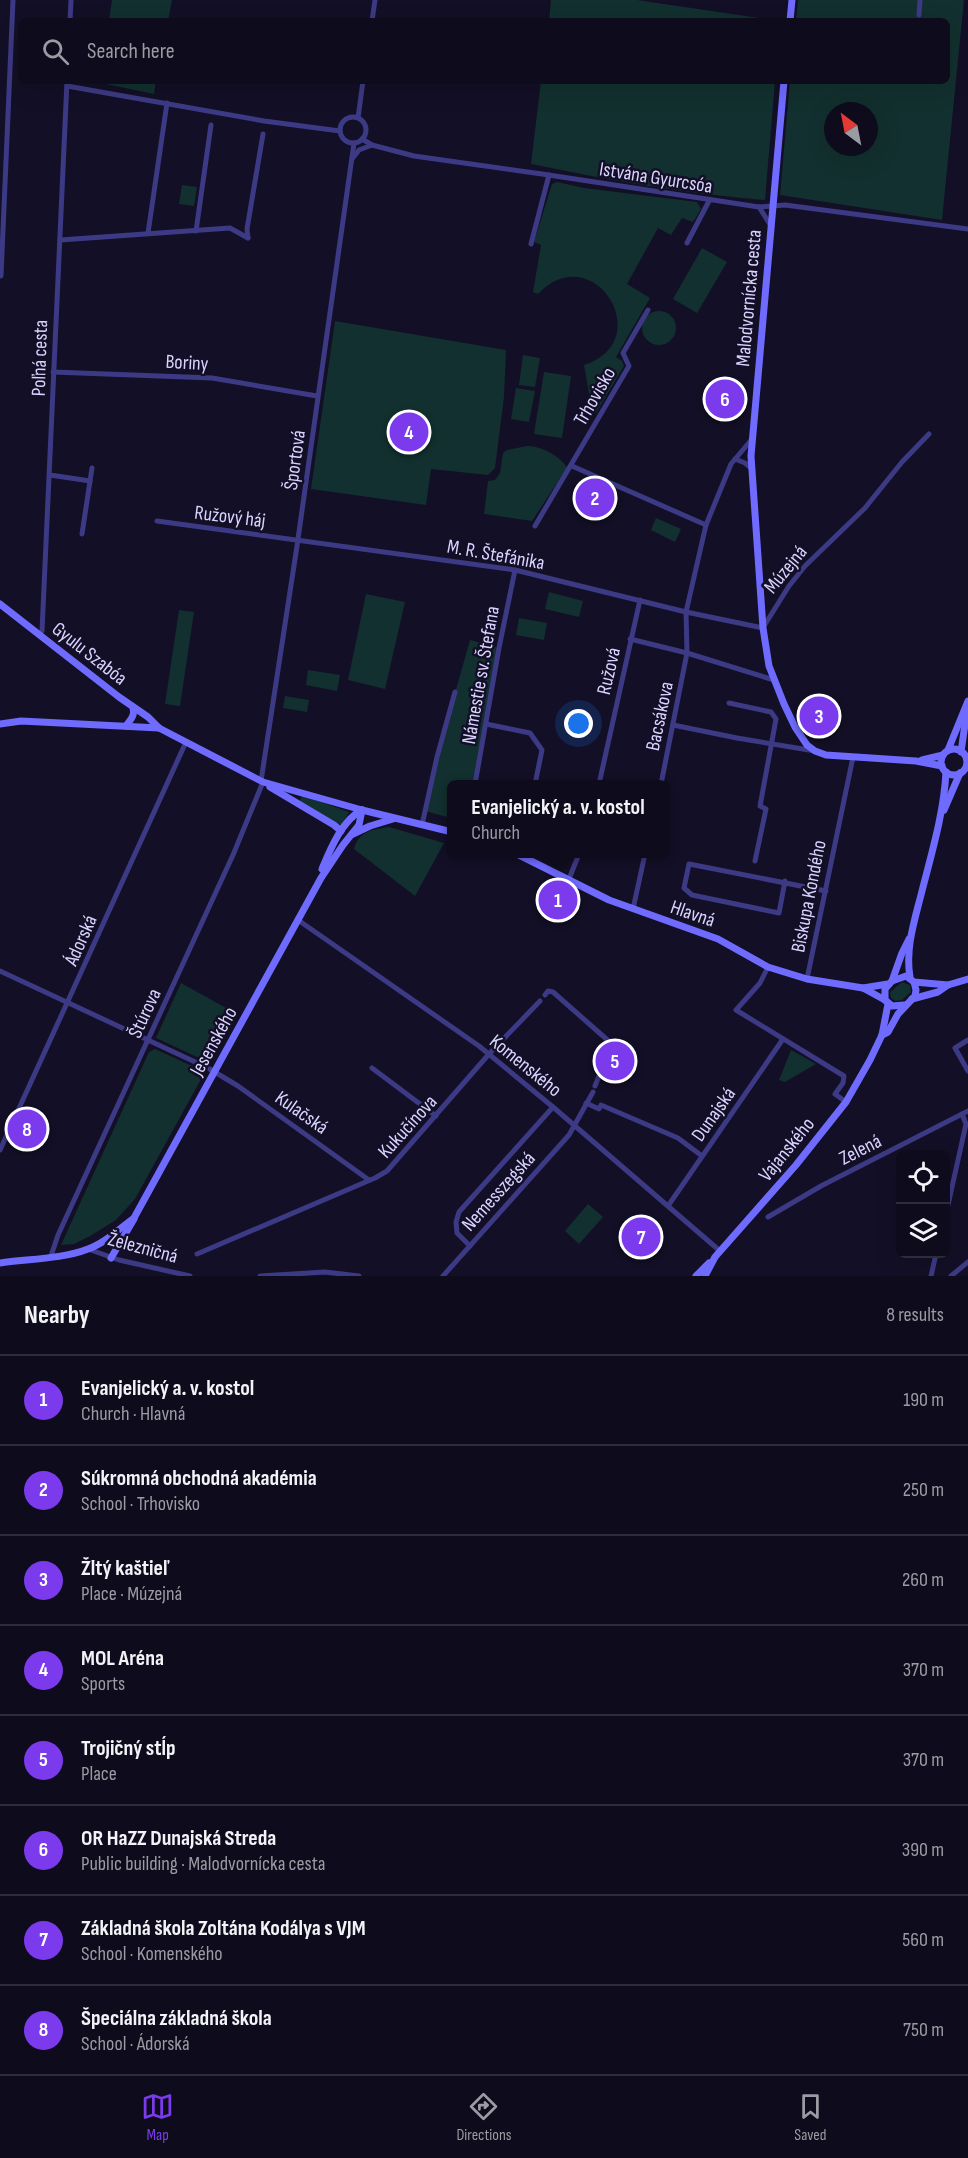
<!DOCTYPE html>
<html lang="en">
<head>
<meta charset="utf-8">
<style>
	:root { --surface:#0e0b1c; --page:#1c1929; --text:#f1f3f6; --muted:#9b9ba3; --line:#2e2b3b; --accent:#7c3aed }
	body { margin:0; font-family:"Sofia Sans Condensed",sans-serif; background:var(--page); color:var(--text) }
	.controls { position:absolute; right:18px; bottom:18px; display:grid; overflow:hidden; border-radius:9px; box-shadow:0 6px 24px #0002 }
	.controls button { width:54px; height:54px; display:grid; place-items:center; padding:0; border:0; border-bottom:2px solid var(--line); background:var(--surface); color:var(--text); font:30px sans-serif }
	.compass { position:absolute; left:824px; top:102px; width:54px; height:54px; border-radius:50%; background:var(--surface); box-shadow:0 6px 24px #0002; rotate:328deg }
	.you { position:absolute; left:579px; top:724px; width:21px; height:21px; margin:-15px; border:4px solid #fff; border-radius:50%; background:#1a73e8; box-shadow:0 0 0 9px #1a73e833 }
	.badge { display:grid; place-items:center; width:39px; height:39px; border-radius:50%; background:var(--accent); color:#fff; font-size:20px; font-weight:700 }
	.pin { position:absolute; translate:-50% -50%; border:3px solid #fff; box-shadow:0 2px 6px #0006 }
	.popup { position:absolute; left:447px; top:780px; width:222px; height:78px; box-sizing:border-box; display:grid; place-content:center; border-radius:9px; background:var(--surface); filter:drop-shadow(0 2px 4px #0005); font-size:20px; white-space:nowrap; color:var(--muted) }
	.popup b { font-size:22px; color:var(--text) }
	.popup::after { content:''; position:absolute; left:50%; top:100%; margin-left:-12px; border:12px solid transparent; border-top-color:var(--surface) }
	.list { margin:0; padding:0; list-style:none }
	h2 { display:flex; justify-content:space-between; align-items:center; height:78px; margin:0; padding:0 24px; font-size:26px }
	h2 small { font-size:20px; font-weight:400; color:var(--muted) }
	.list li { display:grid; grid-template-columns:39px 1fr auto; gap:18px; align-items:center; box-sizing:border-box; height:90px; padding:0 24px; border-top:2px solid var(--line) }
	.list b { display:block; font-size:22px; white-space:nowrap }
	.list p { margin:0; font-size:20px; white-space:nowrap; color:var(--muted) }
	.list em { font-size:20px; font-style:normal; color:var(--muted) }
	.icon { flex:none; width:33px; height:33px; fill:none; stroke:currentColor; stroke-width:2; stroke-linecap:round; stroke-linejoin:round }
	.map { position:relative; flex:none; width:968px; height:1276px; overflow:hidden }
	.search { position:absolute; background:var(--surface); box-shadow:0 6px 24px #0002; left:18px; right:18px; top:18px; height:66px; display:flex; align-items:center; gap:15px; box-sizing:border-box; padding:0 21px; border-radius:9px; color:var(--muted); font-size:22px }
	.sheet { height:798px; background:var(--surface) }
	nav { display:flex; justify-content:space-around; align-items:center; box-sizing:border-box; height:84px; border-top:2px solid var(--line); background:var(--surface); font-size:16px; color:var(--muted) }
	nav a { display:grid; justify-items:center; gap:3px }
	nav .on { color:var(--accent) }
	.map>svg:first-child { display:block }
	.green { fill:#12302f; fill-rule:evenodd }
	.lines { fill:none; stroke-linecap:round; stroke-linejoin:round }
	.street { stroke:#3d3a85; stroke-width:5 }
	.secondary { stroke:#6f6bff; stroke-width:7 }
	.labels { text-anchor:middle; stroke-width:5; stroke-linejoin:round; paint-order:stroke }
	.street-label { font-size:20px; fill:#d9d4ff; stroke:#130f26 }
</style>
</head>
<body>
<div class="map">
<svg width="968" height="1276" viewBox="0 0 968 1276">
	<rect width="100%" height="100%" fill="#130f26"/>
	<!-- green -->
	<g class="green">
		<polygon points="112,0 172,0 168,21 109,21"/>
		<polygon points="551,0 637,0 779,21 549,21"/>
		<path d="M798 0H964L942 220 780 195 790 81H947V21H796ZM833 111H869V147H833Z"/>
		<polygon points="101,81 156,81 154,94 101,83"/>
		<path d="M541 81H775L765 200C687 194 608 180 531 164Z"/>
		<path d="M557 182 584 188 697 202 701 209 693 222 682 218 671 235 658 228 627 284 650 298 616 357 622 361 624 366 596 413 592 410 584 365C659 341 593 236 538 294L533 292 541 245 534 242 552 184Z"/>
		<polygon points="182,185 197,187 194,206 179,204"/>
		<polygon points="702,248 727,262 697,313 673,299"/>
		<circle cx="659" cy="328" r="17"/>
		<polygon points="335,321 506,350 504,397 495,468 488,475 431,469 426,505 311,489"/>
		<polygon points="523,355 540,358 535,387 519,385"/>
		<polygon points="544,372 571,376 562,438 534,434"/>
		<polygon points="516,388 535,391 529,422 511,419"/>
		<path d="M527 446C540 445 562 457 567 468L532 521 484 514 488 481 495 480 500 473 503 453 507 450Z"/>
		<polygon points="656,518 681,529 675,542 651,530"/>
		<polygon points="549,592 583,601 579,617 545,609"/>
		<polygon points="366,594 405,602 385,689 348,680"/>
		<polygon points="179,610 194,612 180,706 165,704"/>
		<polygon points="519,618 547,623 544,640 516,635"/>
		<polygon points="470,640 499,648 475,784 452,784 451,818 425,811 437,757"/>
		<polygon points="308,670 340,675 337,691 306,685"/>
		<polygon points="285,696 309,700 307,712 283,708"/>
		<polygon points="302,795 349,812 341,825 299,803"/>
		<path d="M389 827 444 843 415 896 354 849C359 831 371 830 389 827Z"/>
		<polygon points="902,982 910,985 911,992 902,1000 895,1001 891,998 890,992"/>
		<polygon points="181,983 237,1014 210,1063 156,1038"/>
		<polygon points="155,1049 205,1072 135,1199 116,1220 90,1236 74,1244 61,1245 149,1052"/>
		<polygon points="791,1050 816,1064 785,1082 779,1080"/>
		<polygon points="588,1204 603,1217 579,1244 565,1231"/>
	</g>
	<g class="lines">
		<!-- street -->
		<g class="street">
			<polyline points="919,15 920,0"/>
			<polyline points="70,21 71,0"/>
			<polyline points="372,21 375,0"/>
			<polyline points="67,86 264,121 340,131"/>
			<circle cx="353" cy="130" r="13"/>
			<polyline points="358,118 363,81"/>
			<polyline points="362,139 372,145 414,156 542,174 759,207 785,205 968,229"/>
			<polyline points="352,159 359,150 372,145"/>
			<polyline points="759,207 771,226"/>
			<polyline points="196,231 211,125"/>
			<polyline points="148,233 167,103"/>
			<polyline points="248,238 247,229 263,134"/>
			<polyline points="60,240 230,228 248,238"/>
			<polyline points="687,243 709,201"/>
			<polyline points="531,244 549,175"/>
			<polyline points="1,276 13,0"/>
			<polyline points="53,372 212,378 317,396"/>
			<polyline points="735,459 745,463 751,468"/>
			<polyline points="572,466 706,525"/>
			<polyline points="50,475 90,481"/>
			<polyline points="157,521 515,570 686,612 763,628"/>
			<polyline points="535,526 629,366 623,353 648,310"/>
			<polyline points="82,534 92,468"/>
			<polyline points="764,626 789,586 805,566 865,508 902,462 929,434"/>
			<polyline points="39,635 42,631 67,81"/>
			<polyline points="630,639 687,653 774,680"/>
			<polyline points="729,703 771,712 776,719 760,806 766,809 755,861"/>
			<polyline points="486,724 530,733 542,750 535,784"/>
			<polyline points="673,725 737,738 815,751"/>
			<polyline points="261,781 297,546 354,143"/>
			<polyline points="475,784 499,648 515,570"/>
			<polyline points="599,784 640,600"/>
			<polyline points="661,784 687,653 686,612 706,525 731,464 752,439"/>
			<polyline points="422,825 437,757 455,692"/>
			<polyline points="569,879 579,854"/>
			<polyline points="785,881 779,913 692,895 684,888 689,864 826,891"/>
			<polyline points="633,909 645,854"/>
			<polyline points="298,920 479,1046 553,1107 720,1251"/>
			<polyline points="768,967 760,983 736,1010 844,1076 843,1083 835,1094 846,1102"/>
			<polyline points="0,971 208,1068 238,1086 369,1180"/>
			<polyline points="807,979 853,757"/>
			<polyline points="545,995 548,991 553,992 612,1044 595,1086"/>
			<polyline points="968,1040 955,1048 968,1071"/>
			<polyline points="372,1068 436,1116"/>
			<polyline points="586,1103 599,1109 601,1105 678,1138 702,1156"/>
			<polyline points="0,1150 186,742"/>
			<polyline points="668,1206 783,1039"/>
			<polyline points="946,1214 966,1124 962,1114"/>
			<polyline points="768,1217 821,1186 968,1111"/>
			<polyline points="470,1246 457,1233 456,1222 459,1212 553,1107"/>
			<polyline points="88,1249 119,1260 190,1276"/>
			<polyline points="197,1254 375,1178 387,1171 489,1054 540,1001"/>
			<polyline points="51,1256 58,1235 233,855 263,782"/>
			<polyline points="260,1276 325,1272 359,1276"/>
			<polyline points="443,1276 569,1135 593,1092"/>
			<polyline points="931,1276 936,1254"/>
			<polyline points="951,1276 968,1262"/>
		</g>
		<!-- secondary -->
		<g class="secondary">
			<polyline points="790,21 792,0"/>
			<polyline points="784,81 751,456 763,628 769,666 784,704 795,727 807,745 815,751 826,755 916,761 942,766"/>
			<polyline points="0,604 119,697 148,717 159,728 263,782 362,810 452,832"/>
			<polyline points="0,724 21,721 159,728"/>
			<path d="M126 726C131 719 135 716 133 707"/>
			<circle cx="954" cy="762" r="13"/>
			<polyline points="948,750 968,701"/>
			<polyline points="961,752 967,710"/>
			<polyline points="922,760 943,755"/>
			<polyline points="270,787 334,825 341,831"/>
			<polyline points="944,810 960,773"/>
			<polyline points="353,834 370,826 393,819"/>
			<polyline points="517,854 609,900 718,939 768,967 807,979 863,988 885,1000 892,1006 904,1005"/>
			<path d="M322 869C330 850 342 820 362 810"/>
			<path d="M910 977C905 948 915 919 922 891 932 852 944 812 946 772"/>
			<polyline points="892,981 906,976 914,982 948,985"/>
			<polyline points="863,988 888,984"/>
			<polyline points="912,999 938,992 948,985 968,979"/>
			<polyline points="885,1000 885,989 892,981 902,953 909,939"/>
			<polyline points="882,1035 888,1032 898,1014 915,996 916,990 914,982"/>
			<polyline points="111,1258 134,1219"/>
			<path d="M0 1263C27 1259 63 1259 88 1249 105 1243 119 1229 134 1218L321 878 343 845 359 825 362 810"/>
			<polyline points="696,1276 709,1263"/>
			<polyline points="705,1276 715,1257 796,1165 846,1102 870,1060 882,1035 888,1004"/>
		</g>
	</g>
	<g class="labels">
		<!-- street labels -->
		<g class="street-label">
			<text transform="translate(656 177) rotate(9)" y="7">Istvána Gyurcsóa</text>
			<text transform="translate(748 298) rotate(-85)" y="7">Malodvornícka cesta</text>
			<text transform="translate(39 358) rotate(-88)" y="7">Poľná cesta</text>
			<text transform="translate(187 362) rotate(3)" y="7">Boriny</text>
			<text transform="translate(594 396) rotate(-60)" y="7">Trhovisko</text>
			<text transform="translate(294 460) rotate(-82)" y="7">Športová</text>
			<text transform="translate(230 516) rotate(7)" y="7">Ružový háj</text>
			<text transform="translate(496 554) rotate(10)" y="7">M. R. Štefánika</text>
			<text transform="translate(785 569) rotate(-51)" y="7">Múzejná</text>
			<text transform="translate(90 653) rotate(38)" y="7">Gyulu Szabóa</text>
			<text transform="translate(608 671) rotate(-77)" y="7">Ružová</text>
			<text transform="translate(480 675) rotate(-80)" y="7">Námestie sv. Štefana</text>
			<text transform="translate(659 716) rotate(-78)" y="7">Bacsákova</text>
			<text transform="translate(808 896) rotate(-79)" y="7">Biskupa Kondého</text>
			<text transform="translate(693 913) rotate(19)" y="7">Hlavná</text>
			<text transform="translate(80 940) rotate(-66)" y="7">Ádorská</text>
			<text transform="translate(144 1013) rotate(-65)" y="7">Štúrova</text>
			<text transform="translate(213 1041) rotate(-61)" y="7">Jesenského</text>
			<text transform="translate(526 1065) rotate(39)" y="7">Komenského</text>
			<text transform="translate(302 1112) rotate(35)" y="7">Kulačská</text>
			<text transform="translate(713 1114) rotate(-55)" y="7">Dunajská</text>
			<text transform="translate(407 1126) rotate(-48)" y="7">Kukučínova</text>
			<text transform="translate(786 1149) rotate(-51)" y="7">Vajanského</text>
			<text transform="translate(860 1149) rotate(-27)" y="7">Zelená</text>
			<text transform="translate(498 1191) rotate(-48)" y="7">Nemesszegská</text>
			<text transform="translate(143 1247) rotate(15)" y="7">Železničná</text>
		</g>
	</g>
</svg>
<div class="controls">
<button><svg class="icon" aria-label="locate" viewBox="0 0 24 24"><circle cx="12" cy="12" r="6"/><path d="M12 2v4M12 18v4M2 12h4M18 12h4"/></svg></button>
<button><svg class="icon" aria-label="layers" viewBox="0 0 24 24"><path d="M12 4l9 5-9 5-9-5zM3 14l9 5 9-5"/></svg></button>
</div>
<svg class="compass" viewBox="-18 -18 36 36"><path d="M0-13l5 13h-10z" fill="#e53935"/><path d="M0 13l5-13h-10z" fill="#9b9ba3"/></svg>
<div class="you"></div>
<div class="pin badge" style="left:558px;top:900px">1</div>
<div class="popup"><b>Evanjelický a. v. kostol</b>Church</div>
<div class="pin badge" style="left:595px;top:498px">2</div>
<div class="pin badge" style="left:819px;top:716px">3</div>
<div class="pin badge" style="left:409px;top:432px">4</div>
<div class="pin badge" style="left:615px;top:1061px">5</div>
<div class="pin badge" style="left:725px;top:399px">6</div>
<div class="pin badge" style="left:641px;top:1237px">7</div>
<div class="pin badge" style="left:27px;top:1129px">8</div>
<div class="search"><svg class="icon" aria-label="search" viewBox="0 0 24 24"><circle cx="10" cy="10" r="6"/><path d="M15 15l6 6"/></svg>Search here</div>
</div>
<section class="sheet">
<h2>Nearby<small>8 results</small></h2>
<ul class="list">
<li><span class="badge">1</span><div><b>Evanjelický a. v. kostol</b><p>Church · Hlavná</p></div><em>190 m</em></li>
<li><span class="badge">2</span><div><b>Súkromná obchodná akadémia</b><p>School · Trhovisko</p></div><em>250 m</em></li>
<li><span class="badge">3</span><div><b>Žltý kaštieľ</b><p>Place · Múzejná</p></div><em>260 m</em></li>
<li><span class="badge">4</span><div><b>MOL Aréna</b><p>Sports</p></div><em>370 m</em></li>
<li><span class="badge">5</span><div><b>Trojičný stĺp</b><p>Place</p></div><em>370 m</em></li>
<li><span class="badge">6</span><div><b>OR HaZZ Dunajská Streda</b><p>Public building · Malodvornícka cesta</p></div><em>390 m</em></li>
<li><span class="badge">7</span><div><b>Základná škola Zoltána Kodálya s VJM</b><p>School · Komenského</p></div><em>560 m</em></li>
<li><span class="badge">8</span><div><b>Špeciálna základná škola</b><p>School · Ádorská</p></div><em>750 m</em></li>
</ul>
</section>
<nav>
<a class="on"><svg class="icon" aria-label="map" viewBox="0 0 24 24"><path d="M3 6l6-2 6 2 6-2v14l-6 2-6-2-6 2zM9 4v14M15 6v14"/></svg>Map</a>
<a><svg class="icon" aria-label="directions" viewBox="0 0 24 24"><path d="M12 3l9 9-9 9-9-9zM9 14v-3h6M13 9l2 2-2 2"/></svg>Directions</a>
<a><svg class="icon" aria-label="saved" viewBox="0 0 24 24"><path d="M7 4h10v16l-5-4-5 4z"/></svg>Saved</a>
</nav>
</body>
</html>
